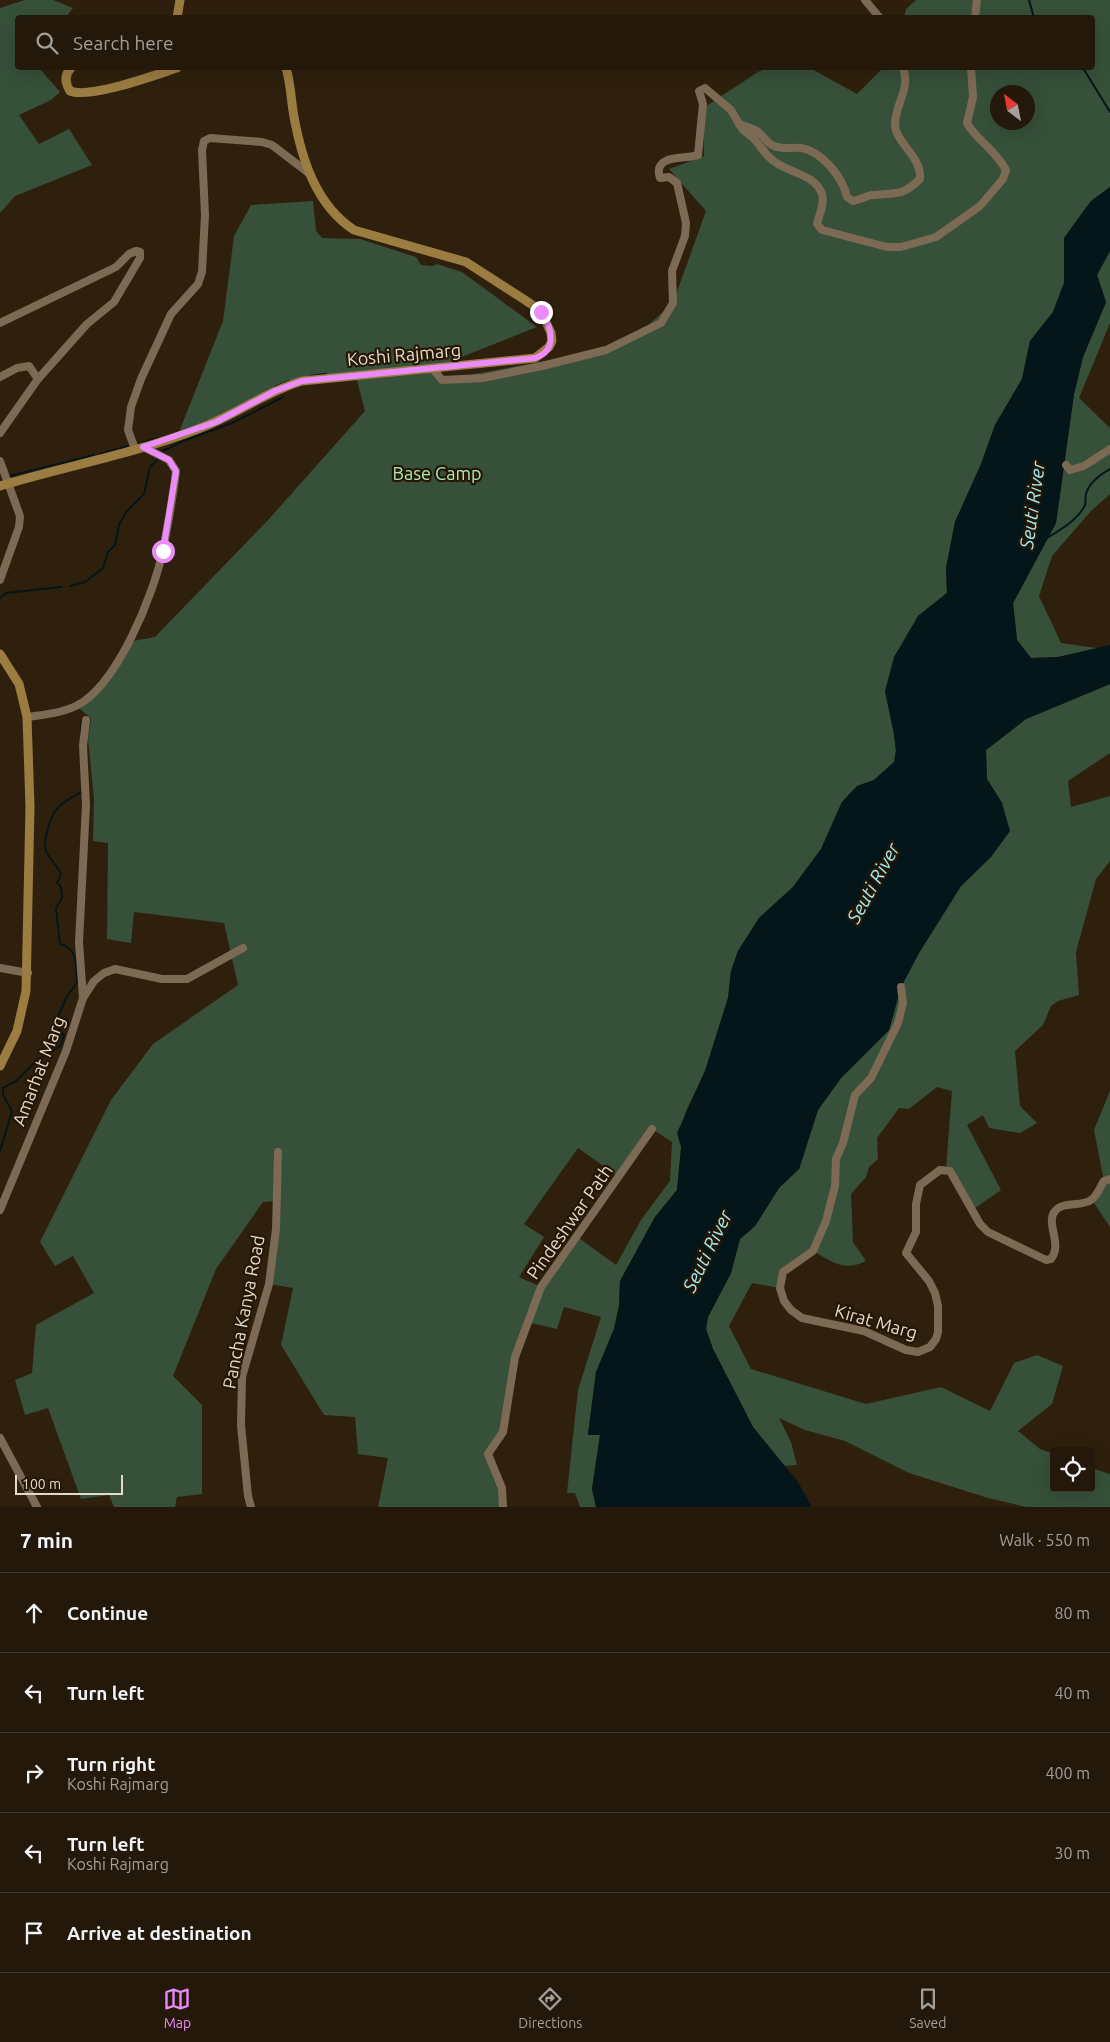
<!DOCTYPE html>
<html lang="en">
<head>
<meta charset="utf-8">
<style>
	:root { --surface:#23180a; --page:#2f2518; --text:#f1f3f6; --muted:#a3a09c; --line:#40372b; --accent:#ec8cfb }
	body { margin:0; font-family:Ubuntu,sans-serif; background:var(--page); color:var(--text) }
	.controls { position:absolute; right:15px; bottom:15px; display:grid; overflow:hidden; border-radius:5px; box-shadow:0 5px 20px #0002 }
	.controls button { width:45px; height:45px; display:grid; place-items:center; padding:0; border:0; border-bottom:1px solid var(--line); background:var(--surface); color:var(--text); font:25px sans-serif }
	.compass { position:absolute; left:990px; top:85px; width:45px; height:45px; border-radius:50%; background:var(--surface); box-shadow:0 5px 20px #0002; rotate:328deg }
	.scale { position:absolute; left:15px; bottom:12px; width:108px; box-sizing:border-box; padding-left:5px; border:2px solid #e3d9cd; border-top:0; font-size:14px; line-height:18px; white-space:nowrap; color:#e3d9cd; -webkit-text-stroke:4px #251704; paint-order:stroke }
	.stop { position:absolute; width:15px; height:15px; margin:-11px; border:4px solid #ec8cfb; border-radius:50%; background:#fff }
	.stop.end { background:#ec8cfb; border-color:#fff; box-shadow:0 1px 5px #0008 }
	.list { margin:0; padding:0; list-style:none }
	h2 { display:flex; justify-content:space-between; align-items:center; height:65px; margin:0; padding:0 20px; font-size:21px }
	h2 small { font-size:16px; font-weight:400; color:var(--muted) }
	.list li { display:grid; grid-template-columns:32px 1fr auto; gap:15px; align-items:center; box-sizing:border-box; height:80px; padding:0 20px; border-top:1px solid var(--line) }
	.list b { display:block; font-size:19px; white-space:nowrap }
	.list p { margin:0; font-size:16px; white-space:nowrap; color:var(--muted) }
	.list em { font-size:16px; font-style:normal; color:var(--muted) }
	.icon { flex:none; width:28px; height:28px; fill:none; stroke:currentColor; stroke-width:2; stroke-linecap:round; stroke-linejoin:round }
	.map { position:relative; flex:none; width:1110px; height:1507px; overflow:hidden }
	.search { position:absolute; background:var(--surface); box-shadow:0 5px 20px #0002; left:15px; right:15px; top:15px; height:55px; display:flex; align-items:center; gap:12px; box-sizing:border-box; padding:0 18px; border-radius:5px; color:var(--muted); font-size:19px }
	.sheet { height:465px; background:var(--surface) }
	nav { display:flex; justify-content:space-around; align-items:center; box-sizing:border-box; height:70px; border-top:1px solid var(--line); background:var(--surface); font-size:14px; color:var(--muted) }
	nav a { display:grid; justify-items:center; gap:2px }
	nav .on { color:var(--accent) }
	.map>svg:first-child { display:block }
	.green { fill:#365039; fill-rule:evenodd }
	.water { fill:#04161a }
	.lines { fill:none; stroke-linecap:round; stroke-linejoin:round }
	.stream { stroke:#04161a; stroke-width:2 }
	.minor { stroke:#7c6a55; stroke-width:8 }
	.major { stroke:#9b7c41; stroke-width:9 }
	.route { stroke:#ec8cfb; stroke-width:6 }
	.labels { text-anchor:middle; stroke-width:4.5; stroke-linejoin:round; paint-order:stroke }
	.street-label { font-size:18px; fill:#e3d9cd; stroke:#251704 }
	.park-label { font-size:18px; fill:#adeab4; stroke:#251704 }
	.water-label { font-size:19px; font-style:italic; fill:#a0ebfa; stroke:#251704 }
</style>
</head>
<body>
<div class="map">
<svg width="1110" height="1507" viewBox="0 0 1110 1507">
	<rect width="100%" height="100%" fill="#2f200d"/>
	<!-- green -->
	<g class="green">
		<polygon points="25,0 53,0 73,8 66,17 18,18 18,68 39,68 60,92 51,100 19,115 39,144 69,129 92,165 15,196 0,213 0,8"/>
		<path d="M916 0H1110V187L1091 201 1064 238V283L1053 312 1030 341 1022 379 995 425 981 464 955 522 946 568 947 593 918 616 885 691 894 734 896 751 894 762 874 780 857 786 842 802 821 849 793 887 759 918 738 951 731 971 728 998 705 1071 685 1113 677 1190 655 1217 620 1281 619 1306 614 1329 596 1372 588 1434 600 1435 592 1489 596 1507H580L575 1493H567L578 1390 601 1317 564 1307 557 1329 527 1322 515 1357 503 1432 488 1454 497 1475 503 1507H378L388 1458 358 1454 355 1417 324 1415 281 1345 293 1288 269 1284 276 1201 263 1202 216 1269 173 1376 202 1405V1494L177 1497 175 1507H114L109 1495 81 1499 48 1408 25 1415 15 1380 32 1373 36 1325 94 1293 73 1256 55 1266 40 1242 111 1100 153 1044 238 985 224 923 134 912 131 943 107 939 108 843 93 841 94 798 88 739 91 718 76 706 94 693 128 642 155 637 269 519 365 411 355 373 316 375 284 382 206 422 179 432 223 321 234 236 251 205 313 201 316 231 322 238 360 239 416 257 421 265 433 266 437 264 462 272 537 327 434 368 442 380 605 350 636 336 673 303 706 211 669 169 704 156 703 108 758 72 767 68H810L857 94 883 68H1092V18L904 17 906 9ZM998 92H1028V122H998ZM652 1129 672 1142 670 1181 641 1220 616 1265 576 1236 541 1287 519 1277 544 1237 524 1224 578 1148 619 1177Z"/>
		<polygon points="1110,251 1110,323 1079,398 1110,428 1110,494 1091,511 1052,556 1039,596 1061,643 1103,649 1058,657 1031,658 1017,640 1013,603 1056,523 1074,394 1083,357 1106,302 1097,275"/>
		<path d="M1110 684V753L1068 781 1071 807 1110 796V861L1096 879 1076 952 1079 995 1058 1001 1051 1006 1043 1025 1015 1051 1020 1106 1037 1123 1020 1133 989 1128 983 1115 967 1125 1001 1190 972 1210 946 1169 952 1091 937 1087 909 1109 899 1108 877 1138 878 1159 869 1167 866 1177 851 1194 853 1242 866 1261C843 1272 833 1262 813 1251L783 1272 780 1288 752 1283 729 1326 751 1369 866 1404 941 1387 990 1411 1014 1363 1037 1355 1063 1366 1052 1404 1018 1431 1040 1449 1054 1454V1488H1091V1468L1110 1474V1507H1026L988 1498 909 1473 845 1441 805 1430 779 1418 791 1442 797 1465 783 1466 753 1427 713 1349 706 1329 708 1317 731 1273 740 1239 755 1226 779 1188 799 1169 818 1110 841 1078 889 1030 901 987 919 953 961 886 991 857 1002 803 987 779 986 750 1026 719Z"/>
		<polygon points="1110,1091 1110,1227 1092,1200 1104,1181 1094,1130"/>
	</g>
	<!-- water -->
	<polygon class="water" points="1110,187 1110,251 1097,275 1106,302 1083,357 1074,394 1056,523 1013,603 1017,640 1031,658 1058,657 1110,645 1110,684 1026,719 986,750 987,779 1002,803 1010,831 991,857 961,886 919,953 901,987 889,1030 841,1078 818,1110 799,1169 779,1188 755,1226 740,1239 731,1273 708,1317 706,1329 713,1349 753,1427 798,1482 812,1507 596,1507 592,1489 600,1435 588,1435 596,1372 614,1329 619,1306 620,1281 655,1217 677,1190 681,1147 677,1133 705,1071 728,998 731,971 738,951 759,918 793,887 821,849 842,802 857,786 874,780 894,762 896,751 894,734 885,691 894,657 918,616 947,593 946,568 955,522 981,464 995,425 1022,379 1030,341 1053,312 1064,283 1064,238 1091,201"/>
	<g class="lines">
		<!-- stream -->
		<g class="stream">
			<polyline points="1029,0 1034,18"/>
			<polyline points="1083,68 1110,112"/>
			<polyline points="310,376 326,374"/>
			<polyline points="275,387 289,381"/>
			<polyline points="138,444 158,438"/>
			<polyline points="163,451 183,441 232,423 283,397"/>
			<polyline points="100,454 128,446"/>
			<polyline points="9,476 94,455"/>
			<path d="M1047 538C1060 530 1078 520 1085 505 1086 502 1085 497 1086 494 1089 482 1101 474 1110 469"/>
			<polyline points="70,586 85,582 103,568 108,552 115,545 119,525 126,512 144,494 150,467 159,458"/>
			<polyline points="0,598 6,593 61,587"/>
			<polyline points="81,734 82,719"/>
			<path d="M0 1151 12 1111 3 1095V1088L16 1081 38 1059 60 1046 64 1036 56 1022 67 996 77 983C76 968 79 948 60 944L56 908 62 898 61 887 57 883 61 874C57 865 50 860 46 851 44 844 45 839 47 832 53 807 61 803 83 791"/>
		</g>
		<!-- minor -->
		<g class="minor">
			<polyline points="865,0 880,18"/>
			<polyline points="975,18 977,0"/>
			<path d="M739 124C744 133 749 133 755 140 762 148 766 156 775 162 790 173 816 175 822 194 825 204 819 215 817 224L822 230 887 247H901L936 237 980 206 1003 179 1006 170C994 148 977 141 967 123L973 97 971 68"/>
			<polyline points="0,323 116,267 129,254 136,251 140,252 140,258 114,302 87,324 38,379 0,433"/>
			<path d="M433 369 442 380 483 378 542 366 606 350 661 323 673 303 672 271 685 236 686 223 677 183 669 177 660 178C652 153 686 160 698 155L703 104 699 91 705 88 731 110 739 124C744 126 752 128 757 131 763 135 767 144 774 146 784 150 792 147 801 148 822 151 843 178 847 197L853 201C860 200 866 196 872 195 896 192 900 198 920 179 922 156 895 143 895 124 895 105 911 88 903 68"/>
			<polyline points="0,377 17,368 29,366 38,379"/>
			<polyline points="135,449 128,430 131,407 141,379 171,314 198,284 202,272 205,215 202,150 204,141 210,138 262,142 272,145 310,174"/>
			<polyline points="0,461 20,516 19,527 0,580"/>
			<polyline points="1066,465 1070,470 1084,466 1110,449"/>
			<path d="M27 717C43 715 61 713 76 706 117 686 154 594 163 550 168 524 173 497 176 471L169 460 143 447"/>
			<polyline points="0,968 28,973"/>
			<path d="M901 987 903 1003 898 1023 871 1078 855 1095 843 1143 836 1159 835 1186 826 1221 813 1251 783 1272 780 1288 784 1301 791 1310 802 1318 864 1331 906 1350 918 1352 930 1347 936 1339 938 1332V1306L935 1293 929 1281 906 1253 916 1232V1204L920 1185 940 1170 950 1171 980 1224 988 1232 1046 1260 1051 1259C1063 1244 1045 1223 1055 1211 1063 1201 1081 1207 1091 1200 1097 1196 1100 1187 1104 1181L1110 1179"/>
			<polyline points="83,998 79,942 86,805 83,746 86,720"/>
			<polyline points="0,1210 66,1051 83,998 94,981 104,973 115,969 162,979 187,979 243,948"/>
			<polyline points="0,1438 37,1507"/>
			<polyline points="251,1507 248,1496 241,1425 242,1377 269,1284 276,1229 278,1152"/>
			<polyline points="503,1507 502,1488 488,1454 503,1432 515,1357 541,1287 652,1129"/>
		</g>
		<!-- major -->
		<g class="major">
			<polyline points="177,18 180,0"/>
			<path d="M71 68C64 75 65 83 70 91 90 99 155 75 177 68"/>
			<path d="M0 486C66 466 134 454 198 429 234 416 265 392 302 381L535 358 549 347 552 341 551 333 541 311 525 300 466 262 354 230C316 205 302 160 294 117 291 101 291 84 286 68"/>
			<polyline points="0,654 19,684 27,717 30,807 26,991 17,1031 0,1066"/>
		</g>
	</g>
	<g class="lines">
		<!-- route -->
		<path class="route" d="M163 551 176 471 169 460 143 447 216 422 275 391 302 381 535 358C558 350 552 327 541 312"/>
	</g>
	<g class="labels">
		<!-- street labels -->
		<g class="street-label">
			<text transform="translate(404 355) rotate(-5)" y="6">Koshi Rajmarg</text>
			<text transform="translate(39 1071) rotate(-69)" y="6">Amarhat Marg</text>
			<text transform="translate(570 1222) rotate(-55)" y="6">Pindeshwar Path</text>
			<text transform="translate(244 1312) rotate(-79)" y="6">Pancha Kanya Road</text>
			<text transform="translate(876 1322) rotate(16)" y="6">Kirat Marg</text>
		</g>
		<!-- park labels -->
		<g class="park-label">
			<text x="437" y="480">Base Camp</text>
		</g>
		<!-- water labels -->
		<g class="water-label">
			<text transform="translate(1032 505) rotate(-82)" y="7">Seuti River</text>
			<text transform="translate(873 883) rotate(-61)" y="7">Seuti River</text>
			<text transform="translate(707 1251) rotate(-64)" y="7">Seuti River</text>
		</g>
	</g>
</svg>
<div class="controls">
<button><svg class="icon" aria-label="locate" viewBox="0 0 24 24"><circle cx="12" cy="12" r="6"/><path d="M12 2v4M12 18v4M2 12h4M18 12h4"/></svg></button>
</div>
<svg class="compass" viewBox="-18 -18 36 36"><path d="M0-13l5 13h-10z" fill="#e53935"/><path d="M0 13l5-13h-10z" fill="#a3a09c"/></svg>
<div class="scale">100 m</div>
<div class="stop" style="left:163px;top:551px"></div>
<div class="stop end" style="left:541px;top:312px"></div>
<div class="search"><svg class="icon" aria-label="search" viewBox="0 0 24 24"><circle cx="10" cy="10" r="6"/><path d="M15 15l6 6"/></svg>Search here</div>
</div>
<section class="sheet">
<h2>7 min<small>Walk · 550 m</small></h2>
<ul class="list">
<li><svg class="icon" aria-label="ahead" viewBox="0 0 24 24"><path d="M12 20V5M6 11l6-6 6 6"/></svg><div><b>Continue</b></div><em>80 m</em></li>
<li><svg class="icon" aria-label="left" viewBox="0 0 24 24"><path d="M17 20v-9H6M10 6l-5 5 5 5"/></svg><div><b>Turn left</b></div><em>40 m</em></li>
<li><svg class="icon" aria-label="right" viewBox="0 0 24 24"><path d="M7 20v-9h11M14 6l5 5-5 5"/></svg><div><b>Turn right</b><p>Koshi Rajmarg</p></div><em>400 m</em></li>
<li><svg class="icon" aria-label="left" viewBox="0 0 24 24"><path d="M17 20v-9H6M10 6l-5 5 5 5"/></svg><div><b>Turn left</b><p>Koshi Rajmarg</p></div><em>30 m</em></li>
<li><svg class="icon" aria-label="arrive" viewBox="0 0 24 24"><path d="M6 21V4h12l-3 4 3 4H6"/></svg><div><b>Arrive at destination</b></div></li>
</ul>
</section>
<nav>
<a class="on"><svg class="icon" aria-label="map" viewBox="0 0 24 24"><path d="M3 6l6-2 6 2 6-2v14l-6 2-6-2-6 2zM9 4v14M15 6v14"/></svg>Map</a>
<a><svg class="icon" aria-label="directions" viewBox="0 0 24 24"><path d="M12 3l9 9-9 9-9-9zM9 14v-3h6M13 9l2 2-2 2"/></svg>Directions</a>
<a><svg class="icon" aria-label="saved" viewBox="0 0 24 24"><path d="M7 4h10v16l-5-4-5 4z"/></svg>Saved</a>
</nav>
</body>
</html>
